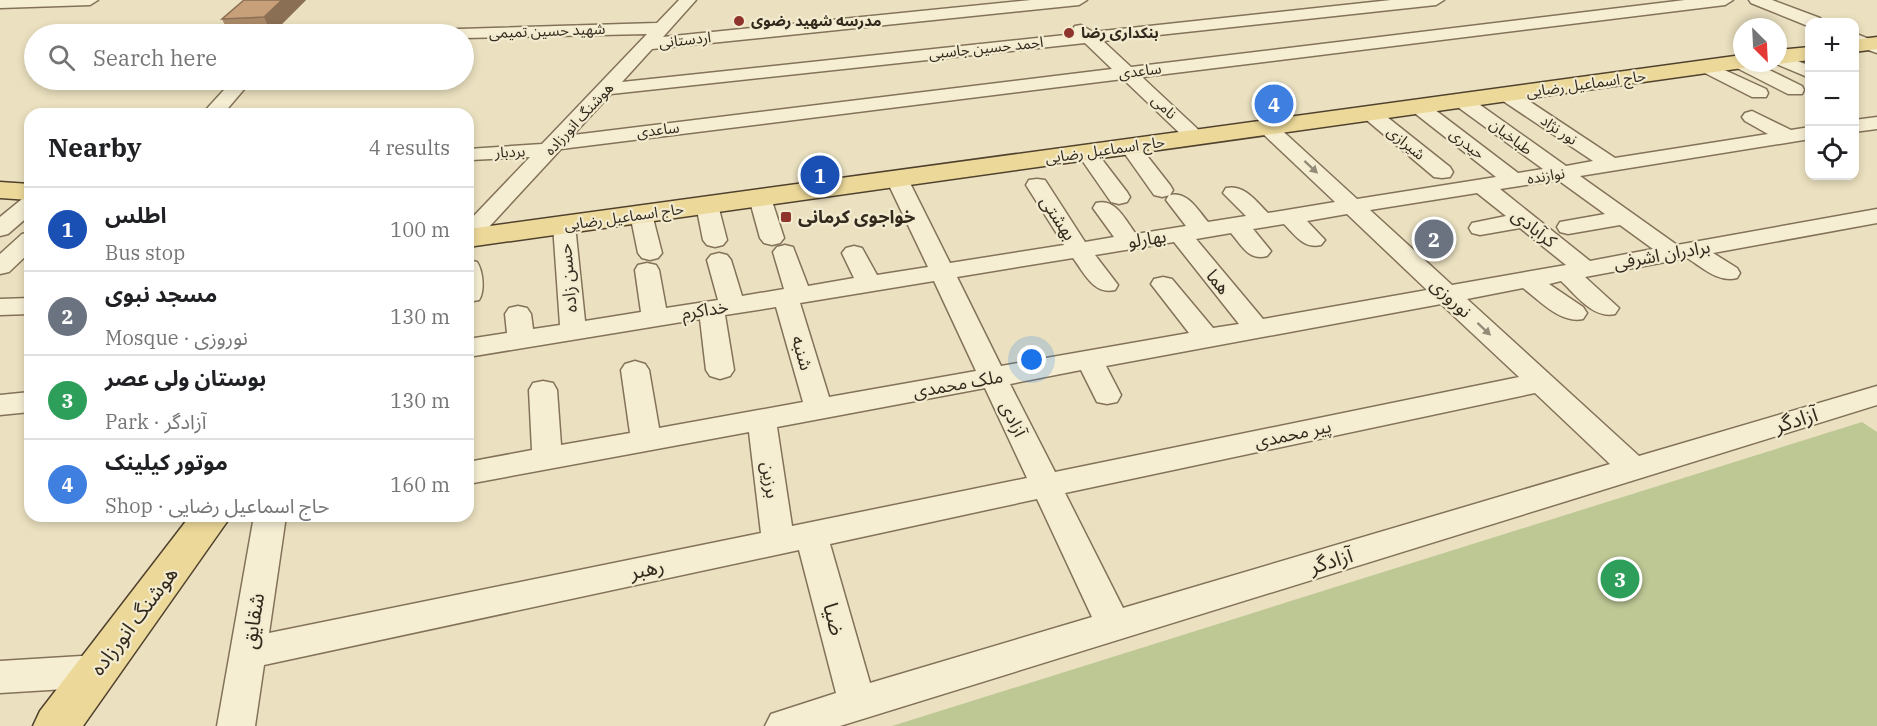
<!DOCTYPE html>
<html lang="en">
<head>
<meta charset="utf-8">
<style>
	:root { --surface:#fff; --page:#f6f6f6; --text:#202124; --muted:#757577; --line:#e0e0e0; --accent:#1a73e8 }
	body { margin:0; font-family:"IBM Plex Serif","Noto Sans Arabic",serif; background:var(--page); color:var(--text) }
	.controls { position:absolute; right:18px; top:18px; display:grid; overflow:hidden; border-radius:12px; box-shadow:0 3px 9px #0003 }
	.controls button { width:54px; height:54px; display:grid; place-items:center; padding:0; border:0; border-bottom:2px solid var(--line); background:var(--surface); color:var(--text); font:30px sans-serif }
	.compass { position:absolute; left:1733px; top:18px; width:54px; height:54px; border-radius:50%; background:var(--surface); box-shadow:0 3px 9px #0003; rotate:156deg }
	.you { position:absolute; left:1032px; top:360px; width:21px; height:21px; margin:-15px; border:4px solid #fff; border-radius:50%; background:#1a73e8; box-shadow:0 0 0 9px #1a73e833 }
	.badge { display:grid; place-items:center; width:39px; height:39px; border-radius:50%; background:var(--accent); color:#fff; font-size:20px; font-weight:700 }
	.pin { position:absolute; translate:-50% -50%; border:3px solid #fff; box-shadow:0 2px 6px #0006 }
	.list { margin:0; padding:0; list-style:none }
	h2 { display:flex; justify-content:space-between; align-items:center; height:78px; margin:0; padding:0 24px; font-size:26px }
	h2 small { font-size:20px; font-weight:400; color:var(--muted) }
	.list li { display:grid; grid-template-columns:39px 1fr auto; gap:18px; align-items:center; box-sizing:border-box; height:84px; padding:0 24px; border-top:2px solid var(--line) }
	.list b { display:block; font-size:22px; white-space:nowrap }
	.list p { margin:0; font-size:20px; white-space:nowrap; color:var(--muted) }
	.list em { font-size:20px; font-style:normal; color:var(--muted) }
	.icon { flex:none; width:33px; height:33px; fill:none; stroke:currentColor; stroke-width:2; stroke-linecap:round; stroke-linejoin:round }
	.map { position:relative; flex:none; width:1877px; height:726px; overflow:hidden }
	.search { position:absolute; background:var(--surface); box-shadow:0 3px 9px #0003; left:24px; top:24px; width:450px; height:66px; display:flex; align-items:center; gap:15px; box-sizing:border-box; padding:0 21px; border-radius:33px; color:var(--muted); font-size:22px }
	.panel { position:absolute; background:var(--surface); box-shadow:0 3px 9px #0003; left:24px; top:108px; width:450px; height:414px; border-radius:18px }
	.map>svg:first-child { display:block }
	.green { fill:#bec895 }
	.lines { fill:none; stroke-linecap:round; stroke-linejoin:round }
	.minor-casing { stroke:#837259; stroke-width:3 }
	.major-casing { stroke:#50412e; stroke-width:3 }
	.minor { fill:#f6eed3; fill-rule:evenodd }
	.major { fill:#ecd99a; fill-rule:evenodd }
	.wall { fill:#ab8967 }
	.shaded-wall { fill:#8b6f54 }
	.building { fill:#c79f78; stroke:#8b6f54; stroke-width:1.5 }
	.oneway { fill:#948c78 }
	.poi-dot { fill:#8e342d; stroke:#f3ebcf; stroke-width:2 }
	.labels { text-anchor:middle; stroke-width:4.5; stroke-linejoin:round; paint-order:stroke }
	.far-poi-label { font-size:15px; font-weight:bold; fill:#33291d; stroke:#f3ebcf; text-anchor:start }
	.far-street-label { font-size:15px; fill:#33291d; stroke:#f3ebcf }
	.poi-label { font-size:18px; font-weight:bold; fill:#33291d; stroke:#f3ebcf; text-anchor:start }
	.street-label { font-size:18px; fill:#33291d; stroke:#f3ebcf }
	.near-street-label { font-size:21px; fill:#33291d; stroke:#f3ebcf }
</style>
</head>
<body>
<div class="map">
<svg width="1877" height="726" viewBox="0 0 1877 726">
	<rect width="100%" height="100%" fill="#ebe1c0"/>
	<!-- green -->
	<polygon class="green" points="1862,422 1877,432 1877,726 892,726"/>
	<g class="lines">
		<!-- minor casing -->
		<g class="minor-casing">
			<g id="minor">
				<polygon points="0,0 98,0 90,5 0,8"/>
				<path d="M679 0H696L663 37 1031 0H1087L1079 5 652 49 622 82 1075 34 1072 30 1075 26 1081 25 1093 32 1391 0H1444L1436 5 1103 41 1131 67 1685 0H1733L1725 5 1142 77 1203 134 1206 138 1203 142H1189L1123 79 561 149 476 241 468 243V222L530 157 471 160 468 159V149L542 144 647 34 464 38V34H423L425 30 657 23ZM1085 43 1112 69 573 135 611 94Z"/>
				<polygon points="1749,0 1772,0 1820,18 1822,22 1810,22 1808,26 1751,3"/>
				<polygon points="1854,33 1877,42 1877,53 1854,45"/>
				<polygon points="1778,53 1810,66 1810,78 1774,63 1778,63"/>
				<polygon points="1739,57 1742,57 1742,63 1755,63 1802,86 1804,90 1802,94 1788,94 1733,66 1730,62 1733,58"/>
				<polygon points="1707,62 1766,89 1768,93 1766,97 1752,97 1701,71 1698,67 1701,63"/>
				<polygon points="233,80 252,80 223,114 202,114"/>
				<path d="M1507 89 1514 91 1615 158 1768 134 1745 121 1742 117 1745 113 1752 111 1791 130 1810 127V139L1580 176 1677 245 1877 209V223L1713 253 1737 268 1740 273 1737 278C1718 283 1702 267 1687 258L1585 277 1619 308 1615 314C1593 319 1576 295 1561 281L1549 284 1583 307 1587 313 1583 319C1561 324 1540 301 1523 288L1467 299 1639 456 1877 386V405L840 726H765L771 714 836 693 799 550 264 665 255 726H217L254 516H286L269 633 761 533 749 432 468 484V462L532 450 529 390 533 383 543 381 553 383 557 390 561 445 630 433 621 370 625 364 635 361 645 364 649 370 659 428 803 402 776 307 725 315 734 370 730 376 720 379 710 376 706 370 700 319 468 357V339L507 333 505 314 509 308 518 306 527 308 531 314 533 329 560 325 553 225 556 220 564 218 572 220 575 225 585 321 641 312 635 270 638 265 647 263 656 265 659 270 666 308 718 300 707 260 711 255 719 253 727 255 731 260 742 296 784 289 773 252 777 247 785 245 793 247 808 286 854 278 842 253 846 248 854 246 862 248 877 275 928 267 886 179 889 174 897 173 905 174 908 179 950 263 1064 245 1026 185 1029 180 1037 179 1045 180 1085 242 1114 237 1093 208 1096 203C1116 198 1125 220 1136 234L1186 226 1166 200 1169 195C1188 191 1197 209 1208 222L1246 216 1223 193 1226 188C1244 184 1256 201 1268 213L1335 202 1261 132 1258 128 1261 124H1275L1357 199 1496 177 1412 111 1409 107 1412 103H1426L1518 173 1543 169 1455 105 1452 101 1455 97H1469L1566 166 1593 161 1500 99 1498 95 1500 91ZM1558 180 1605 214 1560 222 1557 227 1560 232 1568 234 1620 225 1653 249 1590 261 1500 189ZM1477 193 1506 216 1472 223 1469 228 1472 233 1480 235 1520 228 1566 265 1452 285 1370 210ZM1347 214 1427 290 1263 319 1196 239 1231 233C1242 246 1249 261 1267 256L1271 251 1253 229 1284 224C1296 236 1304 249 1321 245L1325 240 1307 221ZM1174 242 1239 324 1213 328 1172 279 1163 277 1154 279 1151 284 1189 333 1001 366 957 277 1073 258C1085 274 1094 295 1115 290L1118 285 1095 255ZM934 281 976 371 829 397 800 303ZM1441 304 1519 377 1055 472 1010 384 1081 370 1097 402 1107 404 1117 402 1121 395 1106 366ZM985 388 1027 478 792 526 777 427ZM1535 393 1610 464 1123 608 1065 493ZM1037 499 1092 617 870 683 830 544Z"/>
				<polygon points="1370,107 1377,109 1450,167 1453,172 1450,177 1442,178 1434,177 1363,117 1360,113 1363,109"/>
				<polygon points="1877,117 1877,129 1854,132 1854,120"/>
				<polygon points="1130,141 1137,143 1170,185 1173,190 1170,195 1162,197 1154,195 1120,147 1123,143"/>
				<polygon points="1087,147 1094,149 1127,192 1130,197 1127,202 1119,204 1111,202 1077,153 1080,149"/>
				<polygon points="760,191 768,193 771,198 784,238 780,243 772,245 764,243 760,238 749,198 752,193"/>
				<polygon points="30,197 30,215 8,234 0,236 0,217 22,199"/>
				<polygon points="707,198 715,200 718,205 727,240 723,245 715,247 707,245 703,240 696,205 699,200"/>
				<polygon points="641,207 649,209 652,214 662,253 658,258 650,260 642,258 638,253 630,214 633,209"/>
				<polygon points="30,232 30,252 9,272 0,274 0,254 22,234"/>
				<path d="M468 260 477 262C483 271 485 291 479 300L468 302Z"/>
				<polygon points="30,298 30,314 0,315 0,299"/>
				<polygon points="30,392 30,412 0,415 0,395"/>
				<polygon points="98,655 111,660 116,671 111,682 98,687 0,693 0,661"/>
			</g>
		</g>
		<!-- major casing -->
		<g class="major-casing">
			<g id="major">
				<polygon points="1877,37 1877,49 1854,52 1854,40"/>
				<polygon points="1810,47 1810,60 1778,64 1776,63 1778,63 1778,50"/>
				<polygon points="1742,55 1742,63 1752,63 1750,67 468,247 468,229"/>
				<polygon points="0,182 30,184 30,200 0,198"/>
				<polygon points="190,516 231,516 83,726 33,726 40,711"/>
			</g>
		</g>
		<!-- minor -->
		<use href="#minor" class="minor"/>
		<!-- major -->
		<use href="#major" class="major"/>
	</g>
	<!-- wall -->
	<polygon class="wall" points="306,0 272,34 229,34 222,19"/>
	<!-- shaded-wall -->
	<polygon class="shaded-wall" points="282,0 306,0 272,34 264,17"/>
	<!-- building -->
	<polygon class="building" points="244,0 282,0 264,17 222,19"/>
	<!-- one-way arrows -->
	<defs><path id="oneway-solid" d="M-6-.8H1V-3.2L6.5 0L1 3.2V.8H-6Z" transform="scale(1.5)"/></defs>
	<g class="oneway">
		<use href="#oneway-solid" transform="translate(1311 167) rotate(43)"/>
		<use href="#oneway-solid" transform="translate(1484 329) rotate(43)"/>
	</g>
	<!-- markers -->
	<g class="poi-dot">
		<circle cx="739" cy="21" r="6"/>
		<circle cx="1069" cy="33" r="6"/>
		<rect x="780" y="211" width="12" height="12" rx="3"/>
	</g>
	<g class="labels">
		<!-- far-poi labels -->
		<g class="far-poi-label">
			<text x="751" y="26">مدرسه شهید رضوی</text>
			<text x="1081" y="38">بنکداری رضا</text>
		</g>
		<!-- far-street labels -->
		<g class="far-street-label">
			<text transform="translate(547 31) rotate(-2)" y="5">شهید حسین تمیمی</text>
			<text transform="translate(685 40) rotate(-6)" y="5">اردستانی</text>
			<text transform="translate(986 48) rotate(-6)" y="5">احمد حسین جاسبی</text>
			<text transform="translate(1140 71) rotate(-7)" y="5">ساعدی</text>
			<text transform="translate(1586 84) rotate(-8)" y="5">حاج اسماعیل رضایی</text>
			<text transform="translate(1164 107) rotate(43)" y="5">نامی</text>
			<text transform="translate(579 119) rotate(-47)" y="5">هوشنگ انورزاده</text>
			<text transform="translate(658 130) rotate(-7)" y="5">ساعدی</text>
			<text transform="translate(1559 130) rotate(34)" y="5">نور نژاد</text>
			<text transform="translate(1511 137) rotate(37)" y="5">طباخیان</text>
			<text transform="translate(1406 143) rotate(39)" y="5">شیرازی</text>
			<text transform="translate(1467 144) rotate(38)" y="5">حیدری</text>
			<text transform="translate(1105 150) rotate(-8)" y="5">حاج اسماعیل رضایی</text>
			<text transform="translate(510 152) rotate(-3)" y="5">بردبار</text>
			<text transform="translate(1546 176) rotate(-9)" y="5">نوازنده</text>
			<text transform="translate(624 217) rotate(-8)" y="5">حاج اسماعیل رضایی</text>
		</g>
		<!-- poi labels -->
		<g class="poi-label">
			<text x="798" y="223">خواجوی کرمانی</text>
		</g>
		<!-- street labels -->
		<g class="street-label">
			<text transform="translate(1058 218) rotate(57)" y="6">بهشتی</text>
			<text transform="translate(1534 228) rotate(38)" y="6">کرآبادی</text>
			<text transform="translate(1147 239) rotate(-9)" y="6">بهارلو</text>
			<text transform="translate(1662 255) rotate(-10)" y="6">برادران اشرفی</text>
			<text transform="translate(568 278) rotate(-95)" y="6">حسن زاده</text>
			<text transform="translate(1218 282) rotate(51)" y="6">هما</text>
			<text transform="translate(1451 298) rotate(43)" y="6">نوروزی</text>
			<text transform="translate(705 310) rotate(-9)" y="6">خداکرم</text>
			<text transform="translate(802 353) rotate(74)" y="6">شنبه</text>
			<text transform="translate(958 384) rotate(-10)" y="6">ملک محمدی</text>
			<text transform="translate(1013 419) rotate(64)" y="6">آزادی</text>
			<text transform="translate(1293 434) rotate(-12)" y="6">پیر محمدی</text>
			<text transform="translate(770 480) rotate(82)" y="6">برزین</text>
		</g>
		<!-- near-street labels -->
		<g class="near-street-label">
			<text transform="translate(1796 420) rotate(-17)" y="7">آزادگر</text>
			<text transform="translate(1331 561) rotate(-17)" y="7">آزادگر</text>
			<text transform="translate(647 569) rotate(-12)" y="7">رهبر</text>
			<text transform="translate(834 619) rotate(75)" y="7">ضیا</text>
			<text transform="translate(134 621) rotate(-53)" y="7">هوشنگ انورزاده</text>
			<text transform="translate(253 621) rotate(-81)" y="7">شقایق</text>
		</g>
	</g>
</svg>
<div class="controls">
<button>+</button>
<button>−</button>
<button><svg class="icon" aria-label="locate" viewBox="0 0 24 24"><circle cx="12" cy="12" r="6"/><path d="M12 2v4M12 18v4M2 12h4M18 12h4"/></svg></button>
</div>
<svg class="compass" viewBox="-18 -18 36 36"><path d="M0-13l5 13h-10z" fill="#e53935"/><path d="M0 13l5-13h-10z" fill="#757577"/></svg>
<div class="you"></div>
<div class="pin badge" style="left:820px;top:175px;background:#1a4fb4">1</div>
<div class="pin badge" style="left:1434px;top:239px;background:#6b7280">2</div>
<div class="pin badge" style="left:1620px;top:579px;background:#2e9e5b">3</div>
<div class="pin badge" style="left:1274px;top:104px;background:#3f7fe0">4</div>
<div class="search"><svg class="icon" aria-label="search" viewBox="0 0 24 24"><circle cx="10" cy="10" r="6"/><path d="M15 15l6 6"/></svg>Search here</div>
<section class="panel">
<h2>Nearby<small>4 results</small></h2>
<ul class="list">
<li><span class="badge" style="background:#1a4fb4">1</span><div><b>اطلس</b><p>Bus stop</p></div><em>100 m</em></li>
<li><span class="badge" style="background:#6b7280">2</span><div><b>مسجد نبوی</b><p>Mosque · نوروزی</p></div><em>130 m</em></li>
<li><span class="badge" style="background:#2e9e5b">3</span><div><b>بوستان ولی عصر</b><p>Park · آزادگر</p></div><em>130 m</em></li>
<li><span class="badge" style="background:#3f7fe0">4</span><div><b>موتور کیلینک</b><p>Shop · حاج اسماعیل رضایی</p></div><em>160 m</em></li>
</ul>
</section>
</div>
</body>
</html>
